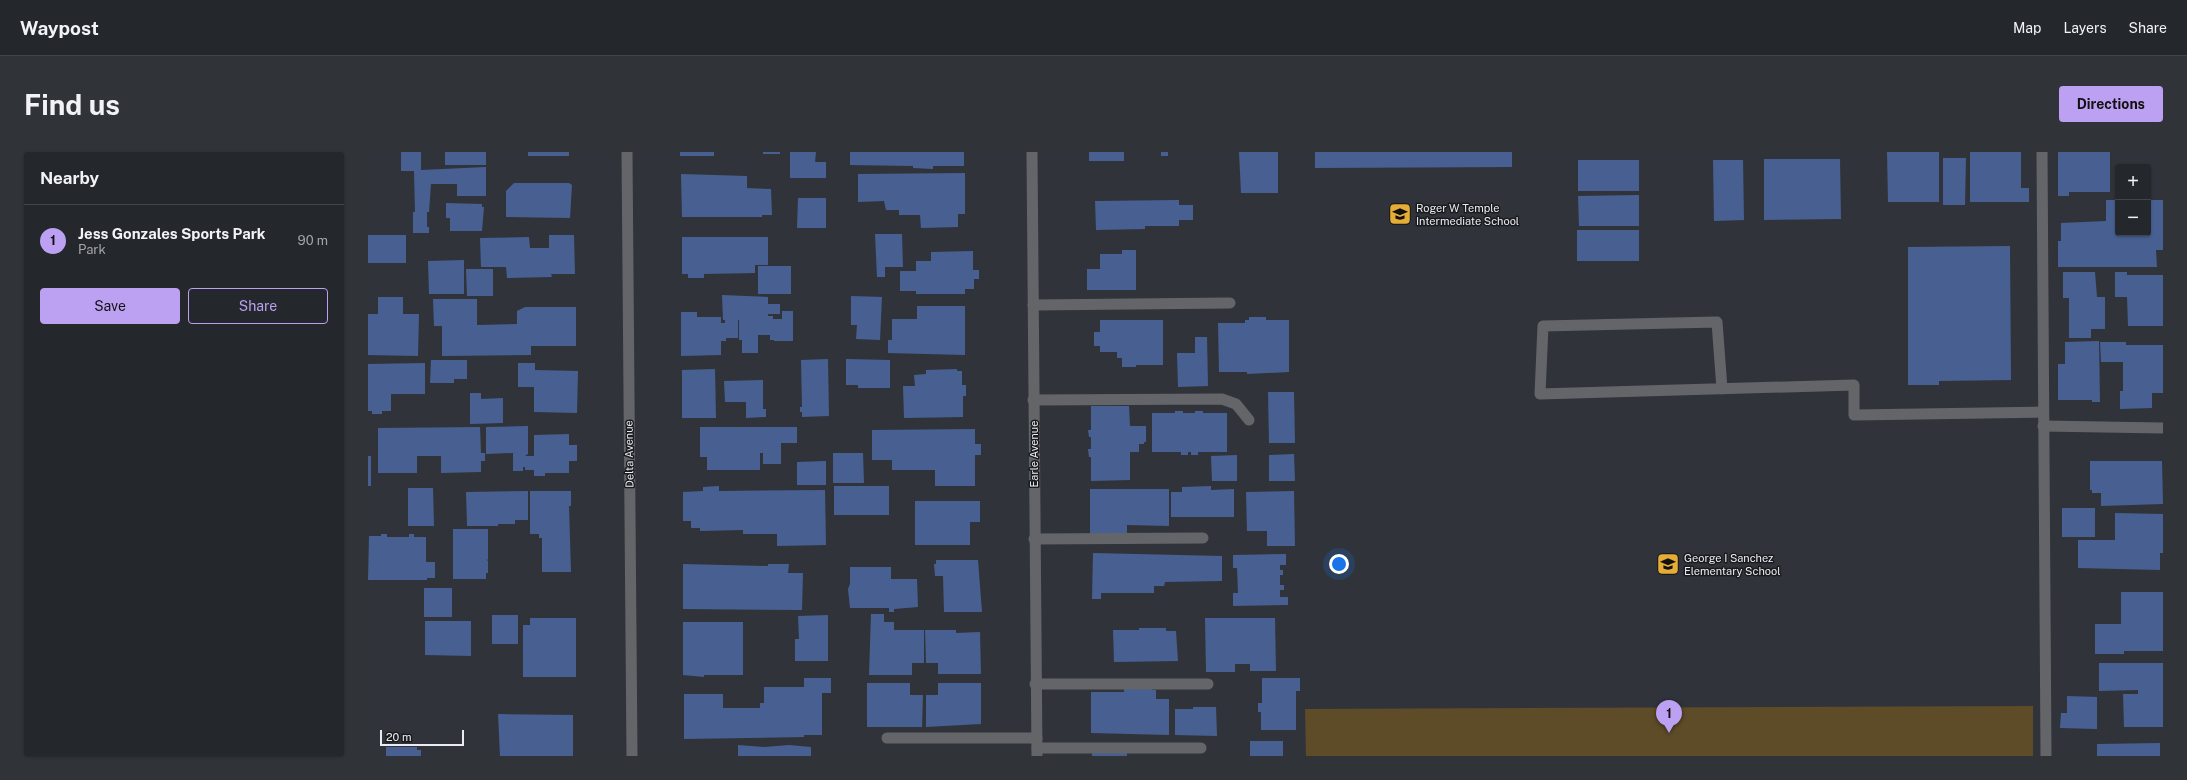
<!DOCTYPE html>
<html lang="en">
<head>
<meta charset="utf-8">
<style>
	:root { --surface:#24272c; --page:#303338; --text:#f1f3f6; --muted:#a3a5a9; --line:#414448; --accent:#bca0f2 }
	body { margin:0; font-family:"Public Sans",sans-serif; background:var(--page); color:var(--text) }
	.controls { position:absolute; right:12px; top:12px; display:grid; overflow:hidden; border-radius:4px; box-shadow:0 1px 3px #0004 }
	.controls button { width:36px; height:36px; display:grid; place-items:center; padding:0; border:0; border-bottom:1px solid var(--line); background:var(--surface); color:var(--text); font:20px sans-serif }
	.scale { position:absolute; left:12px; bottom:10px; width:84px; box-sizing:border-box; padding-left:4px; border:2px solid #eaecf1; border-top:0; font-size:11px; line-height:14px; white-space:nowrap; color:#eaecf1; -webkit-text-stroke:3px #1a1b1e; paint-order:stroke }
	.you { position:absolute; left:971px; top:412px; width:14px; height:14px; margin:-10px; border:3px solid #fff; border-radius:50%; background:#1a73e8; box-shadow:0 0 0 6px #1a73e833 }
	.badge { display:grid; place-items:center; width:26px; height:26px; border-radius:50%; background:var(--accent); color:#111; font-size:13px; font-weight:700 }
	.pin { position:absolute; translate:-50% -33px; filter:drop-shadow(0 1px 2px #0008) }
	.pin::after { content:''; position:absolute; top:21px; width:14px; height:12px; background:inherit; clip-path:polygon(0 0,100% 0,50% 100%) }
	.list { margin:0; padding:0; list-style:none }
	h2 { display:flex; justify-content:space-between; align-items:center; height:52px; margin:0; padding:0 16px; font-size:17px }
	h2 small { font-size:13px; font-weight:400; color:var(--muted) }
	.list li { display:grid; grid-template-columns:26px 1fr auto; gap:12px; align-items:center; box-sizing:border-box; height:72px; padding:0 16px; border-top:1px solid var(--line) }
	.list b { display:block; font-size:15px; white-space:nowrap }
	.list p { margin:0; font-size:13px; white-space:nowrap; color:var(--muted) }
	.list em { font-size:13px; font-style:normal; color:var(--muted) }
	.actions { display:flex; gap:8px; padding:12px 16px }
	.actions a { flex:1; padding:9px 0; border:1px solid var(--accent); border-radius:4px; text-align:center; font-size:14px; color:var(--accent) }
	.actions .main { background:var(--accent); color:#111 }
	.map { position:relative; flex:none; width:1795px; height:604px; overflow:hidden; border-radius:4px }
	header { display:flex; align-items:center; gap:24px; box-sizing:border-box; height:56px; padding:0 20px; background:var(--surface); border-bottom:1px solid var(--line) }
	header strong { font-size:19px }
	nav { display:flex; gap:22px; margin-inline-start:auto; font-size:14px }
	.intro { display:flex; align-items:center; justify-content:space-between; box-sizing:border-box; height:96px; padding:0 24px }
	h1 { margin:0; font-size:28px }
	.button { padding:10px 18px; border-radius:4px; background:var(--accent); color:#111; font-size:14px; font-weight:700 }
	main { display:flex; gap:24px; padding:0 24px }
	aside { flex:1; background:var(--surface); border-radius:4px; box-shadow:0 1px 3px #0004 }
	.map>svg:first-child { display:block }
	.green { fill:#5e4b28 }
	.building { fill:#476091 }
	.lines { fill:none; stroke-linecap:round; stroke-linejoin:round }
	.service { stroke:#646569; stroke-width:11 }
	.minor { stroke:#646569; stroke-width:11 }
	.labels { text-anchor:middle; stroke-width:3; stroke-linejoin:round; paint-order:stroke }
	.poi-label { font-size:11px; fill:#eaecf1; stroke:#1a1b1e; text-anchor:start }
	.street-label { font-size:11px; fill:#eaecf1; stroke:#1a1b1e }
</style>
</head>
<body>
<header>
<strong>Waypost</strong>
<nav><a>Map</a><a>Layers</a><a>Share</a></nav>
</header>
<div class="intro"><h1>Find us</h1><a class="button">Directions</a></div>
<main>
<aside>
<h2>Nearby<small></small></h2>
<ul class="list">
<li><span class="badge">1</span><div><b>Jess Gonzales Sports Park</b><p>Park</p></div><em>90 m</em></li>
</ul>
<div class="actions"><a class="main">Save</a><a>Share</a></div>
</aside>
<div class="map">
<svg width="1795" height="604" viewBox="0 0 1795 604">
	<rect width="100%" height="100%" fill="#30343a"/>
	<!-- green -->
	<polygon class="green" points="1665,554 1665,604 938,604 937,557"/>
	<!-- building -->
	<g class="building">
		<polygon points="33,0 53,0 53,18 118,15 118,44 89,44 89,32 63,32 61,60 59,60 59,75 61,75 61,81 45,81 45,60 47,60 46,19 33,19"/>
		<rect x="77" y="0" width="41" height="13"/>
		<rect x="160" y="0" width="41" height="4"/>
		<rect x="312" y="0" width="34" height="4"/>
		<rect x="395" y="0" width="17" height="2"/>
		<polygon points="422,0 448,0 447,10 458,10 458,26 422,26"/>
		<polygon points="482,0 596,0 596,14 565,14 565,17 545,16 545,14 482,13"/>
		<rect x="721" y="0" width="35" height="9"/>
		<rect x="793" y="0" width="7" height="4"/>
		<polygon points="871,0 910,0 910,41 873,41"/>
		<polygon points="947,0 1144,0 1144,15 947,16"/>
		<polygon points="1519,0 1571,0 1571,50 1520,50"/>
		<polygon points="1602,0 1653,0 1653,36 1661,36 1661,50 1602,50"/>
		<polygon points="1690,0 1742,0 1742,40 1701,40 1701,44 1690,44"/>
		<polygon points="1575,6 1598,6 1597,53 1575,53"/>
		<polygon points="1396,7 1472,7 1473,67 1396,68"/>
		<rect x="1210" y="8" width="61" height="31"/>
		<polygon points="1345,8 1375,8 1376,68 1346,69"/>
		<polygon points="597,21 597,62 590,62 590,75 553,76 552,63 531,63 531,58 518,58 516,49 490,50 490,22"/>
		<polygon points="313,22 379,24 379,36 403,37 404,63 394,63 394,65 314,65"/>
		<polygon points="146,31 201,31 204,33 202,66 138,65 138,39"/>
		<polygon points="1271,43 1271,74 1211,74 1210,44"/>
		<polygon points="430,46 458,46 458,76 429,76"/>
		<polygon points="811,48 811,53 825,53 825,68 811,68 811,74 777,74 777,77 728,78 727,49"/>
		<polygon points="1738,48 1750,48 1750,81 1780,81 1780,48 1795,48 1795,98 1788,98 1789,115 1690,115 1690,89 1693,89 1693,71 1738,69"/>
		<polygon points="78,51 114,52 114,55 116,55 114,79 82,79 82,66 78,66"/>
		<rect x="1209" y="78" width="62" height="31"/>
		<polygon points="507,82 534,82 535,115 517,115 517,125 509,125"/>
		<rect x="0" y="83" width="38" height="28"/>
		<polygon points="181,83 206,83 207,122 183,122 184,125 139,126 138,115 113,115 112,86 161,85 162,96 181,96"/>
		<polygon points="314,85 400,85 400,113 387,113 387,121 336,122 336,126 320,126 320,122 314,122"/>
		<polygon points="1642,94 1643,228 1571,229 1571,233 1540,233 1540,95"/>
		<polygon points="754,98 768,98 768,138 719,138 719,117 732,117 732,102 754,102"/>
		<polygon points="605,99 605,118 611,118 611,127 606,127 606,137 597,137 597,142 548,142 548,139 532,139 532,119 548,119 548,109 563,109 563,100"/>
		<polygon points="96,108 96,142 61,142 60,109"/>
		<rect x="390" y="114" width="33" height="28"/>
		<polygon points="98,117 125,117 125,144 99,144"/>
		<polygon points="1695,120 1727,120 1729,145 1737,145 1737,177 1723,177 1723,186 1701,186 1701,146 1695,146"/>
		<polygon points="1747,120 1759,120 1759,123 1795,123 1795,174 1760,174 1759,145 1747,145"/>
		<polygon points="354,143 400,145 400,152 412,152 412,162 400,162 400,164 405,164 405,167 414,167 414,159 425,159 425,189 406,189 406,188 402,188 402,183 390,183 390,201 374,201 374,188 371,188 371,168 370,168 370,186 358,186 358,189 353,189 353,203 313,204 313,160 329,160 329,165 353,165 353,171 357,171 357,168 355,168"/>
		<polygon points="483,144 514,145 512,188 488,187 489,173 483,173"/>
		<polygon points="10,145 35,145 35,162 51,162 50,204 0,203 0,162 10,162"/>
		<polygon points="65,147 109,147 109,173 149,172 149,159 157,155 208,155 208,194 163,194 163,203 74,204 74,174 66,174"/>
		<polygon points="549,154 597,154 597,203 520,201 520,188 524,188 524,167 549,167"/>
		<polygon points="881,165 898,165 898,168 921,168 921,220 879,222 879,220 851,220 850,171 877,171 877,168 881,168"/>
		<polygon points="732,168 795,168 795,213 768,213 768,215 754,215 754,206 749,206 749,200 732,200 732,194 726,194 726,180 732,180"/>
		<polygon points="827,185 839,185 840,234 810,235 809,201 827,201"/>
		<polygon points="1731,189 1732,250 1724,250 1724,248 1690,248 1690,212 1697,212 1697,190"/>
		<polygon points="1732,190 1758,190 1758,193 1795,193 1795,241 1784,241 1784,256 1752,257 1752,239 1755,239 1755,210 1733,210"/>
		<polygon points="460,207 461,264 434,265 434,260 432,260 432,255 434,255 433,208"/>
		<polygon points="478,207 522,208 522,236 490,236 490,233 478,233"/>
		<polygon points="63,208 99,208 99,227 86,227 86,231 62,231"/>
		<polygon points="57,211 57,242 23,242 23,259 14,259 14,262 4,262 4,259 0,259 0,212"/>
		<polygon points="150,211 167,211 167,218 210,219 209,261 166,260 166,235 150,235"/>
		<polygon points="347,217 348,266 314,266 314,218"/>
		<polygon points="589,217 589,219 594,219 594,233 598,233 598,244 595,244 595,265 536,266 535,234 547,234 546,223 558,222 558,218"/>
		<polygon points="395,228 395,257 398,257 398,265 378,266 378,250 357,250 356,229"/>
		<polygon points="900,240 926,240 927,291 901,291"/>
		<polygon points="102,241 113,241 113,247 135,246 135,271 102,272"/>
		<polygon points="723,254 761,254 762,274 778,274 778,290 776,290 776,292 771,292 771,300 762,300 762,328 723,329 723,305 721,305 720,297 723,297 723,285 721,285 720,278 723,278"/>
		<polygon points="807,259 815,259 815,261 827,261 827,259 835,259 835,261 859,261 859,300 830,300 830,303 823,303 823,300 820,300 820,303 813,303 813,300 784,300 784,261 807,261"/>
		<polygon points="160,274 160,302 157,304 166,304 166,283 201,282 201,293 209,293 209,309 201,309 201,321 177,321 177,324 166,324 166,318 157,318 157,315 155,315 155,319 145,319 145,301 118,302 118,275"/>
		<polygon points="112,275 113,301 117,301 117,309 113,309 113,320 73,321 73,304 49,304 49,321 10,321 10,276"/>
		<polygon points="332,275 429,275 429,291 413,291 413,312 395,312 395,301 392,301 392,318 339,318 339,305 332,305"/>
		<polygon points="607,277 607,292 613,292 613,303 607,303 607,334 567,334 567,318 524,318 524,308 504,308 504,278"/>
		<polygon points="465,301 495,301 496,331 465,331"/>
		<polygon points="926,302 927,329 901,329 901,303"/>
		<polygon points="869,303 869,329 844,329 843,304"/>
		<rect x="0" y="304" width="3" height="30"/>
		<polygon points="458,309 458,333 429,333 429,310"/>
		<polygon points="1722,309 1794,309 1795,352 1733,354 1733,341 1724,341 1724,338 1722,338"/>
		<polygon points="351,334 351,339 457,338 458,393 409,394 409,382 375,382 375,378 332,379 332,376 323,376 323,369 315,369 315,340 335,339 335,335"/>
		<rect x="466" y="334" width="55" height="29"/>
		<polygon points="843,334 843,338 866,337 866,365 803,365 803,340 814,340 814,335"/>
		<polygon points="40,336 65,336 66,374 40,374"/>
		<polygon points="722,337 801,337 801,374 759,373 759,384 722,384"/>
		<polygon points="160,339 160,368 147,368 147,372 130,372 130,374 99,374 98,340"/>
		<polygon points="162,339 203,339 203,354 201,354 203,420 174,420 174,386 171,386 171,382 162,382"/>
		<polygon points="926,339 927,394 899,394 899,379 879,379 878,340"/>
		<polygon points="547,349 612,349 612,370 602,370 602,393 547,393"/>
		<rect x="1694" y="356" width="33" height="29"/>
		<polygon points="1747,361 1795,362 1795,401 1792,401 1792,418 1710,416 1710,388 1747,388"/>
		<polygon points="85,377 120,377 120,408 118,407 120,409 120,421 118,421 118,427 85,427"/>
		<polygon points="13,382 19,382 19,385 41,385 41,382 46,382 46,385 58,385 58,410 67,410 67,426 59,426 59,428 0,428 1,384 13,384"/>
		<polygon points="725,401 854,404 854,429 797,430 796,434 786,434 786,441 733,441 733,447 724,447"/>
		<polygon points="918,402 918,413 912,413 912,418 915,418 915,423 912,423 912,433 916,433 916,438 912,438 912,445 920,445 920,453 865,454 865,441 870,441 869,416 865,416 865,403"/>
		<polygon points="568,408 610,408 614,460 576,460 575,424 567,424 566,412 568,412"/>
		<polygon points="315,412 400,414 400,412 421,412 420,421 435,421 434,458 315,457"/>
		<polygon points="482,415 523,415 523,427 549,427 550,455 526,457 526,460 521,460 521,456 482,456 480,437 482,432"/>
		<rect x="56" y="436" width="28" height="29"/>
		<polygon points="1753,440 1795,440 1795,499 1756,499 1756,502 1727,502 1727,472 1753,472"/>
		<polygon points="503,462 516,462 516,470 526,470 526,478 556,478 556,511 544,511 544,523 501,523"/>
		<rect x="124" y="463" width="26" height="29"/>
		<polygon points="460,463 460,509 427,509 427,487 431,487 430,464"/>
		<polygon points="162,466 208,466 208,525 155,525 155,473 162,473"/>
		<polygon points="837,466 907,466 908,519 882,519 882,512 867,512 867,520 838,520"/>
		<polygon points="57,469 103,469 103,504 57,503"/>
		<polygon points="315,470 375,470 375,523 336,523 336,525 315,523"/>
		<polygon points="771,476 798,476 798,479 808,479 810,509 746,510 745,478 771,478"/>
		<polygon points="557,478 588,478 588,481 612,480 613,522 570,522 570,511 558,511"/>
		<polygon points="1731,511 1795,511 1795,575 1756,575 1755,542 1770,542 1770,538 1731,539"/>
		<polygon points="436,526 463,526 463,541 454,541 454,583 436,583 436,585 316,587 316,542 355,542 355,556 392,556 392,551 396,551 396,535 436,535"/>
		<polygon points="894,526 932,526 932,539 928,539 928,578 893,578 893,560 890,560 890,551 894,551"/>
		<polygon points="499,531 542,531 542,543 555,543 554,575 499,575"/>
		<polygon points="570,531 613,531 613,572 558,575 558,543 570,543"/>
		<polygon points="756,536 784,536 784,538 788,538 788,547 801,547 801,583 723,581 723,540 756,540"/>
		<polygon points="1699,544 1729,545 1729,577 1692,576 1693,561 1699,561"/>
		<polygon points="825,555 848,555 849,584 807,583 807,557 825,557"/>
		<polygon points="130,562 205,563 205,604 132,604"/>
		<rect x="882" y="589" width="33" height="15"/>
		<polygon points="1792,591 1792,604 1729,604 1729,592"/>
		<polygon points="370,593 397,595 421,593 443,595 443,604 370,604"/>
		<polygon points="18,595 49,595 49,598 53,598 53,604 18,604"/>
		<rect x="724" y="600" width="35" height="4"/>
	</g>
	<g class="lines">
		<!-- service -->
		<g class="service">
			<polyline points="1674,0 1678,604"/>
			<polyline points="665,153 862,151"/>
			<polyline points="1354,237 1349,170 1175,174 1172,242 1486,233 1486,263 1675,260"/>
			<polyline points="665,248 854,247 868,252 881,268"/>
			<polyline points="1675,274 1795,276"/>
			<polyline points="666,387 835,386"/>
			<polyline points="667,532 840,532"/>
			<polyline points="519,586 669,586"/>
			<polyline points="669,596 833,596"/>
		</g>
		<!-- minor -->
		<g class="minor">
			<polyline points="259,0 264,604"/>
			<polyline points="664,0 669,604"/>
		</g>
	</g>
	<!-- icons -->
	<defs>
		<g id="school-square" transform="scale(1.15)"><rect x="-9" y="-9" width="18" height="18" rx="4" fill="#e5ad36" stroke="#1a1b1e"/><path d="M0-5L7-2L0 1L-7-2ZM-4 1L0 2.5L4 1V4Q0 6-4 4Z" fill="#111"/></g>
	</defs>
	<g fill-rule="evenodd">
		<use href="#school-square" x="1032" y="62"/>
		<use href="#school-square" x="1300" y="412"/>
	</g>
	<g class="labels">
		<!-- poi labels -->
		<g class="poi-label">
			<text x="1048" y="60">Roger W Temple<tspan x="1048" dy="13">Intermediate School</tspan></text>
			<text x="1316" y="410">George I Sanchez<tspan x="1316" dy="13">Elementary School</tspan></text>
		</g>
		<!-- street labels -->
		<g class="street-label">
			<text transform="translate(261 302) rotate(-91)" y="4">Delta Avenue</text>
			<text transform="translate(666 302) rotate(-90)" y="4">Earle Avenue</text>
		</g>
	</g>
</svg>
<div class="controls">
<button>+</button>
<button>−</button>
</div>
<div class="scale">20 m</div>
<div class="you"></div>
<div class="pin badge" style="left:1301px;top:581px">1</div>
</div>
</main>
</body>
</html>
